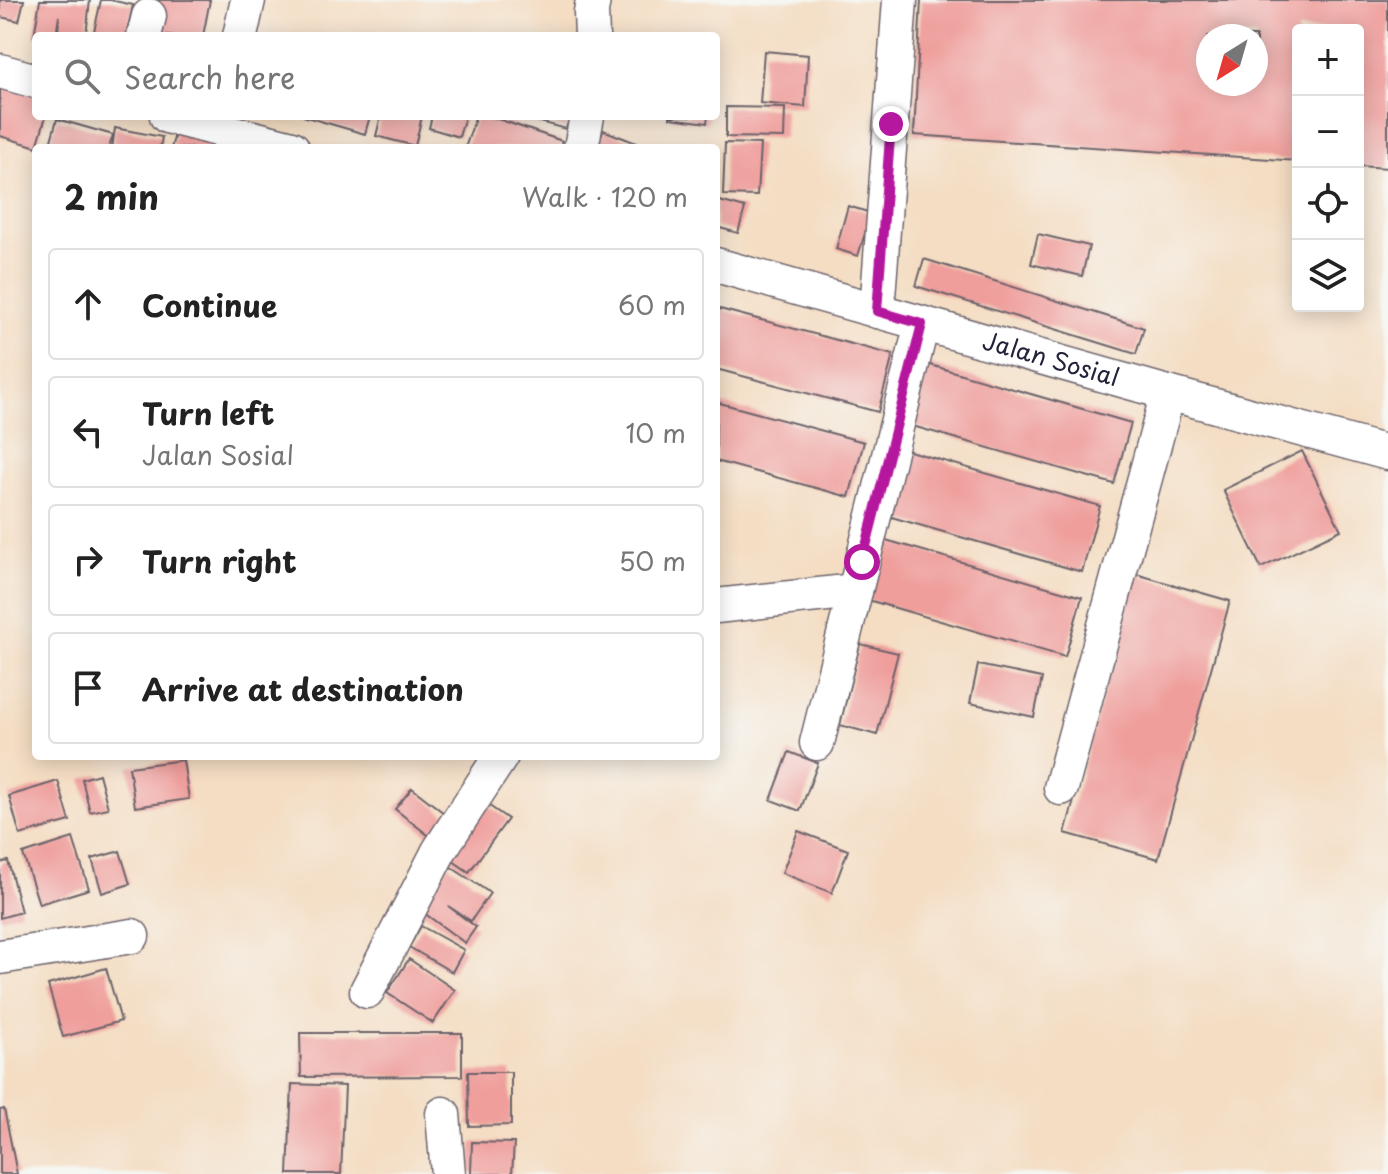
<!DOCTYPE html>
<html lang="en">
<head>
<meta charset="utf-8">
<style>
	:root { --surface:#fff; --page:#f6f6f6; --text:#222; --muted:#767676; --line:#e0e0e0 }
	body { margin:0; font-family:"Playpen Sans",sans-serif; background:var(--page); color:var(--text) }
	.controls { position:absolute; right:24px; top:24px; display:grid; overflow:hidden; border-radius:8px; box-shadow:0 4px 20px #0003 }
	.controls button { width:72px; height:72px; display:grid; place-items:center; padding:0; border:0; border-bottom:2px solid var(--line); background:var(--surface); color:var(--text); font:40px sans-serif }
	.compass { position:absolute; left:1196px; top:24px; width:72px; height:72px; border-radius:50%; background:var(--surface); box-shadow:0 4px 20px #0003; rotate:217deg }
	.stop { position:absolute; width:24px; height:24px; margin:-18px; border:6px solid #b5179e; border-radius:50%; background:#fff }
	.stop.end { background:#b5179e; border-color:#fff; box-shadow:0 2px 8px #0008 }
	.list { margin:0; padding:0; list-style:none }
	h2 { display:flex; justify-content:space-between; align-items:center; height:104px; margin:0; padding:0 32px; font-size:34px }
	h2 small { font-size:26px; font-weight:400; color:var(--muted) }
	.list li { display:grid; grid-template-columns:52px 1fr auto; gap:24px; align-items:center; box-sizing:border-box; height:112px; margin:0 16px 16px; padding:0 16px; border:2px solid var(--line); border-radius:8px }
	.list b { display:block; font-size:30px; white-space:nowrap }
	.list p { margin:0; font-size:26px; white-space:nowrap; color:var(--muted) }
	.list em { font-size:26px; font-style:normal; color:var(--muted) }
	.icon { flex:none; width:44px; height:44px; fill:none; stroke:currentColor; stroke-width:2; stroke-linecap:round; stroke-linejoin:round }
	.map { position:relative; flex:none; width:1388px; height:1174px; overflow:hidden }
	.search { position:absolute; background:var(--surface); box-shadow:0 4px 20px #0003; left:32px; top:32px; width:688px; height:88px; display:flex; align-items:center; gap:20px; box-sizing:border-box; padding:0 28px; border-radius:8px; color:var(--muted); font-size:30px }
	.panel { position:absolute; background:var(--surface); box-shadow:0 4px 20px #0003; left:32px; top:144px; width:688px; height:616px; border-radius:8px }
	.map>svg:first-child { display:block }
	.building { fill:#ef9e9b; fill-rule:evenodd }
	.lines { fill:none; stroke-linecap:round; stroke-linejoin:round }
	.minor-casing { stroke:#6c636b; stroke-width:37 }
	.minor { stroke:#fff; stroke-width:34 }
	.route { stroke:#b5179e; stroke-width:10 }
	.labels { text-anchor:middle; stroke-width:7; stroke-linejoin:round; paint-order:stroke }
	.street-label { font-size:24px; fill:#22223b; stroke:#f6f6f2 }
</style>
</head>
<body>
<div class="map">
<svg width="1388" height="1174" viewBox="0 0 1388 1174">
	<rect width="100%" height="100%" fill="#f6f6f2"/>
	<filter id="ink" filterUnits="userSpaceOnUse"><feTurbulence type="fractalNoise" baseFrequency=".0125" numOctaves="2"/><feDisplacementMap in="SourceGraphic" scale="16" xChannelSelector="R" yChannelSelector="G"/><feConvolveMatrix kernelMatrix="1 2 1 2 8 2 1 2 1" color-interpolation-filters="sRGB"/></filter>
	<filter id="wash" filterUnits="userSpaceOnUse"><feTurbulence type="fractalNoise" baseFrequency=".006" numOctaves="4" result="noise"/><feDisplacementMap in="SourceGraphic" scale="32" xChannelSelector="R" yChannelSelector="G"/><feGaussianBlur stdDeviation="1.8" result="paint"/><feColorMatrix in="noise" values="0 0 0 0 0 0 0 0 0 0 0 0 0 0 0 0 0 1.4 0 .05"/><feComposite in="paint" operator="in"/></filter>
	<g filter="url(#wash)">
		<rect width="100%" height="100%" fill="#f4ddc3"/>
		<g id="blocks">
			<!-- building -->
			<g class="building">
				<polygon points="0,0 24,0 19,21 0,17"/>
				<polygon points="40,0 90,0 86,36 58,36 59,16 56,36 34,36"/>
				<polygon points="101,0 110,0 133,5 126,36 93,36"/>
				<polygon points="156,0 210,0 203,36 149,36"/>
				<path d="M921 0H1388V168L1358 166V30H1298V161L914 135ZM1208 36H1256V84H1208Z"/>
				<polygon points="764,51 808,55 805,107 760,103"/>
				<polygon points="0,85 36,96 36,116 46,116 37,147 0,136"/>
				<polygon points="726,107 785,108 784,138 726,137"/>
				<polygon points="303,116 370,116 365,134"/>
				<polygon points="381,116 422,116 415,146 376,136"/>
				<polygon points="432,116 465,116 459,137 429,128"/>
				<polygon points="476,116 489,116 562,141 560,148 465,148"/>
				<polygon points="518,116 570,116 566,129"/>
				<polygon points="670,116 708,116 707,123 670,118"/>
				<polygon points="57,119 113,135 109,148 49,148"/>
				<polygon points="115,128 162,137 160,148 112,148"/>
				<polygon points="603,130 649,148 597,148"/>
				<polygon points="176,131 212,141 210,148 171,148"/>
				<polygon points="725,143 760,144 757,196 723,195"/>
				<polygon points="716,200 745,208 738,233 716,227"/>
				<polygon points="848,206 871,213 858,256 836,249"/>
				<polygon points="1038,234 1089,246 1082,276 1031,264"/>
				<polygon points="924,259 1144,328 1136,354 916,286"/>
				<polygon points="716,308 893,355 878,412 716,369"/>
				<polygon points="927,364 1131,423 1114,484 909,425"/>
				<polygon points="716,402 864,442 849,497 716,461"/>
				<polygon points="906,450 1100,506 1082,572 888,516"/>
				<polygon points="1302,451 1341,530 1261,568 1223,490"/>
				<polygon points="879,538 1082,597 1065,657 861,598"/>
				<polygon points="1136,574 1230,601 1158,859 1065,833"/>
				<polygon points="860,644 898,653 877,735 840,725"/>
				<polygon points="978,665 1042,678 1034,717 970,703"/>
				<polygon points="789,752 818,763 800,811 771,800"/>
				<polygon points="183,760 189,799 135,807 129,767"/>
				<polygon points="99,774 108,808 90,812 82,779"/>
				<polygon points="58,781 70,821 20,835 9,796"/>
				<polygon points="412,788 449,817 433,839 395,809"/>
				<polygon points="485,803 508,819 469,872 446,856"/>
				<polygon points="798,831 848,850 832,893 782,873"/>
				<polygon points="73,838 89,889 39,904 23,854"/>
				<polygon points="120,851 130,884 102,893 92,859"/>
				<polygon points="8,861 21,912 0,918 0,863"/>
				<polygon points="448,865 490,893 471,921 448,906 476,927 465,943 420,910"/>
				<polygon points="421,926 464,950 452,972 409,947"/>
				<polygon points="409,959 455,990 433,1023 387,993"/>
				<polygon points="106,968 121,1021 63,1037 48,985"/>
				<polygon points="300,1033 462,1033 462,1076 301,1077"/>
				<polygon points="468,1072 511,1072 511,1125 469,1126"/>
				<polygon points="292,1084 345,1086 341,1174 288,1174"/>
				<polygon points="4,1109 10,1138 17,1174 0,1174 0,1110"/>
				<polygon points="472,1142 514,1143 512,1174 471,1174"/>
			</g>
		</g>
	</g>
	<g filter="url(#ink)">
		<use href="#blocks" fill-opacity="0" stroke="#6c636b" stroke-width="2"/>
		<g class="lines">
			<!-- minor casing -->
			<g class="minor-casing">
				<g id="minor">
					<polyline points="144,36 149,16"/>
					<polyline points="240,36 248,0"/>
					<polyline points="592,36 591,12 593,0"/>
					<polyline points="0,71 36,81"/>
					<polyline points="167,116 292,148"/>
					<polyline points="581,148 587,116"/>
					<path id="s1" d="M716 265 1168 393 1388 453"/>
					<polyline points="877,311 900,0"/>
					<polyline points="716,606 855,591"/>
					<polyline points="817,743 922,324"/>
					<polyline points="1061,788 1168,393"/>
					<polyline points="0,957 132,936"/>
					<polyline points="367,991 439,851 501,756"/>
					<polyline points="443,1114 448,1174"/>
				</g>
			</g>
			<!-- minor -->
			<use href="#minor" class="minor"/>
		</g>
	</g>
	<g class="lines" filter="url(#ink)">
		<!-- route -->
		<polyline class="route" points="862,562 922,324 877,311 891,124"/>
	</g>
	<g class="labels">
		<!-- street labels -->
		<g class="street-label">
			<text dy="8" stroke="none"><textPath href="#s1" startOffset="348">Jalan Sosial</textPath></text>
		</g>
	</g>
</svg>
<div class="controls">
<button>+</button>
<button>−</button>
<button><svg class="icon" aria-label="locate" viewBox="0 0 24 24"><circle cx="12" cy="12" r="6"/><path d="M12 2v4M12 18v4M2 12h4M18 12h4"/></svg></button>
<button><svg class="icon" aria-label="layers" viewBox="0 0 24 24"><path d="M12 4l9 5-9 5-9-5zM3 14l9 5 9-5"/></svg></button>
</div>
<svg class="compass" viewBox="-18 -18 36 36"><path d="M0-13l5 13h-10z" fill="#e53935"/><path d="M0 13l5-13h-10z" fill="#767676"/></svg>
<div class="stop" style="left:862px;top:562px"></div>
<div class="stop end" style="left:891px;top:124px"></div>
<div class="search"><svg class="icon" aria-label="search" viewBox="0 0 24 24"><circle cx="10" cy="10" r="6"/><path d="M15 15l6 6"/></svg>Search here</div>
<section class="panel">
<h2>2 min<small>Walk · 120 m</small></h2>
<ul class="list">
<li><svg class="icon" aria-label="ahead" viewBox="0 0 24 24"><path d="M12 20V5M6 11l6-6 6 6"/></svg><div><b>Continue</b></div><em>60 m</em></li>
<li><svg class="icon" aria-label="left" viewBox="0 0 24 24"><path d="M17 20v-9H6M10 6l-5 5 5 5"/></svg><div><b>Turn left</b><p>Jalan Sosial</p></div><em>10 m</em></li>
<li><svg class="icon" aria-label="right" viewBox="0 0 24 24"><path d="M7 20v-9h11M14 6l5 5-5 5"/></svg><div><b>Turn right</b></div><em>50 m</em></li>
<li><svg class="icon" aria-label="arrive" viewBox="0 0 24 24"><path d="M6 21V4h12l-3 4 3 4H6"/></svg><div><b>Arrive at destination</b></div></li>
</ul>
</section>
</div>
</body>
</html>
